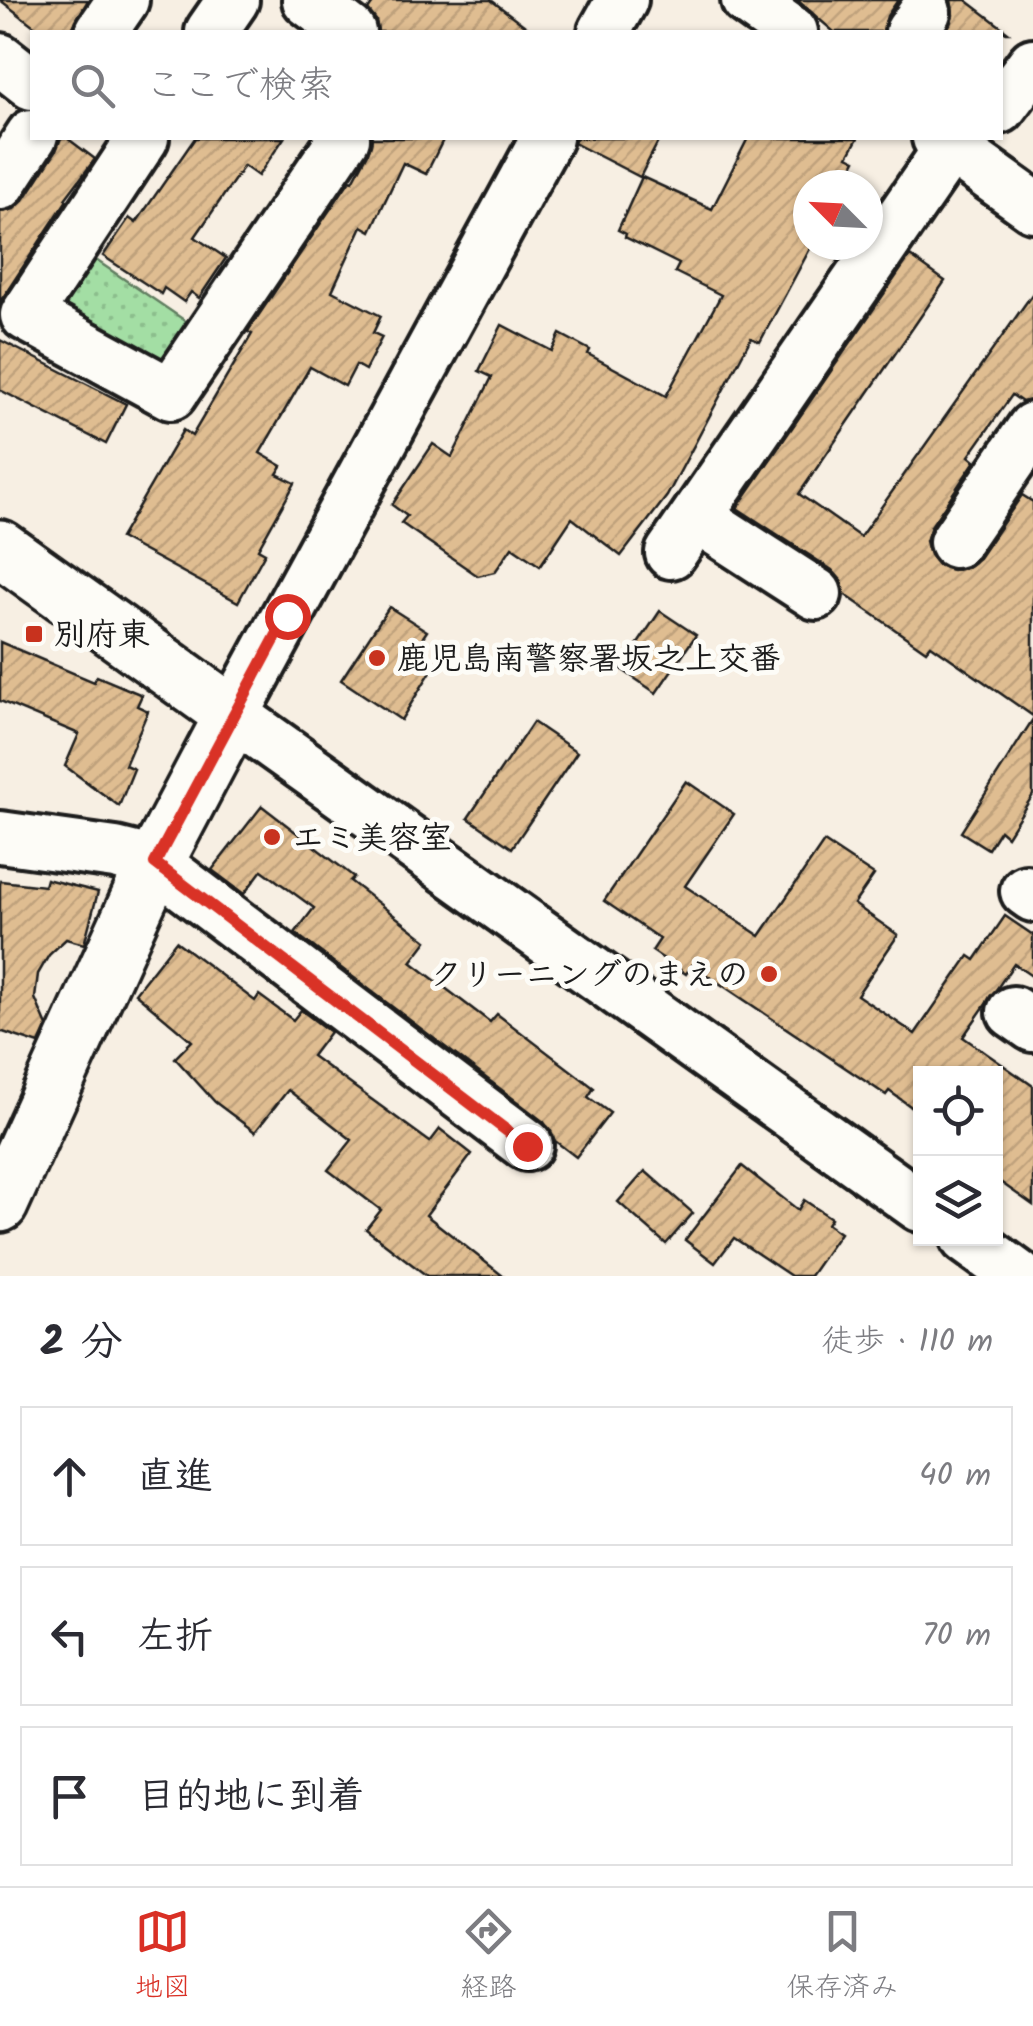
<!DOCTYPE html>
<html lang="ja">
<head>
<meta charset="utf-8">
<style>
	:root { --surface:#fff; --page:#f2f2f3; --text:#2b2b33; --muted:#7c7c81; --line:#e1e1e2; --accent:#d93025 }
	body { margin:0; font-family:Kalam,"Klee One",sans-serif; background:var(--page); color:var(--text) }
	.controls { position:absolute; right:30px; bottom:30px; display:grid; overflow:hidden; border-radius:0px; box-shadow:0 2px 8px #0004 }
	.controls button { width:90px; height:90px; display:grid; place-items:center; padding:0; border:0; border-bottom:2px solid var(--line); background:var(--surface); color:var(--text); font:50px sans-serif }
	.compass { position:absolute; left:793px; top:170px; width:90px; height:90px; border-radius:50%; background:var(--surface); box-shadow:0 2px 8px #0004; rotate:294deg }
	.stop { position:absolute; width:30px; height:30px; margin:-22px; border:8px solid #d93025; border-radius:50%; background:#fff }
	.stop.end { background:#d93025; border-color:#fff; box-shadow:0 2px 10px #0008 }
	.list { margin:0; padding:0; list-style:none }
	h2 { display:flex; justify-content:space-between; align-items:center; height:130px; margin:0; padding:0 40px; font-size:42px }
	h2 small { font-size:32px; font-weight:400; color:var(--muted) }
	.list li { display:grid; grid-template-columns:65px 1fr auto; gap:30px; align-items:center; box-sizing:border-box; height:140px; margin:0 20px 20px; padding:0 20px; border:2px solid var(--line); border-radius:0px }
	.list b { display:block; font-size:38px; white-space:nowrap }
	.list em { font-size:32px; font-style:normal; color:var(--muted) }
	.icon { flex:none; width:55px; height:55px; fill:none; stroke:currentColor; stroke-width:2; stroke-linecap:round; stroke-linejoin:round }
	.map { position:relative; flex:none; width:1033px; height:1276px; overflow:hidden }
	.search { position:absolute; background:var(--surface); box-shadow:0 2px 8px #0004; left:30px; right:30px; top:30px; height:110px; display:flex; align-items:center; gap:25px; box-sizing:border-box; padding:0 35px; border-radius:0px; color:var(--muted); font-size:38px }
	.sheet { height:610px; background:var(--surface) }
	nav { display:flex; justify-content:space-around; align-items:center; box-sizing:border-box; height:140px; border-top:2px solid var(--line); background:var(--surface); font-size:28px; color:var(--muted) }
	nav a { display:grid; justify-items:center; gap:5px }
	nav .on { color:var(--accent) }
	.map>svg:first-child { display:block }
	.park { fill:url(#park-dots); stroke:#607d60; stroke-width:2.5 }
	.building { fill:url(#building-hatch); stroke:#1c1c1c; stroke-width:2.5 }
	.lines { fill:none; stroke-linecap:round; stroke-linejoin:round }
	.minor-casing { stroke:#1c1c1c; stroke-width:58 }
	.tertiary-casing { stroke:#1c1c1c; stroke-width:62 }
	.minor { stroke:#fdfcf7; stroke-width:50 }
	.tertiary { stroke:#fdfcf7; stroke-width:55 }
	.route { stroke:#d93025; stroke-width:12 }
	.poi-dot { fill:#c8321e; stroke:#fdfcf7; stroke-width:4 }
	.labels { text-anchor:middle; stroke-width:10; stroke-linejoin:round; paint-order:stroke }
	.poi-label { font-size:32px; font-weight:bold; fill:#1c1c1c; stroke:#fdfcf7; text-anchor:start }
</style>
</head>
<body>
<div class="map">
<svg width="1033" height="1276" viewBox="0 0 1033 1276">
	<defs>
		<pattern id="park-dots" width="8" height="8" patternUnits="userSpaceOnUse" patternTransform="scale(2.5)"><rect width="8" height="8" fill="#a3dea4"/><path d="M2 2h.1M6 6h.1" fill="none" stroke="#8cbe8d" stroke-width="1.8" stroke-linecap="round"/></pattern>
		<pattern id="building-hatch" width="6" height="6" patternUnits="userSpaceOnUse" patternTransform="scale(2.5)"><rect width="6" height="6" fill="#dfbd91"/><path d="M-1 1l2-2M0 6l6-6M5 7l2-2" fill="none" stroke="#bfa27c"/></pattern>
	</defs>
	<rect width="100%" height="100%" fill="#f7efe3"/>
	<filter id="ink" filterUnits="userSpaceOnUse"><feTurbulence type="fractalNoise" baseFrequency=".01" numOctaves="2"/><feDisplacementMap in="SourceGraphic" scale="20" xChannelSelector="R" yChannelSelector="G"/><feConvolveMatrix kernelMatrix="1 2 1 2 8 2 1 2 1" color-interpolation-filters="sRGB"/></filter>
	<g filter="url(#ink)">
		<!-- park -->
		<polygon class="park" points="90,256 193,326 171,361 149,364 63,317 61,298"/>
		<!-- building -->
		<g class="building">
			<polygon points="0,0 88,0 70,32 42,32"/>
			<polygon points="375,0 491,0 533,32 378,32 376,20 368,10"/>
			<polygon points="797,0 898,0 887,16 883,32 834,32"/>
			<polygon points="951,0 966,0 1008,32 946,32 953,15"/>
			<polygon points="61,138 67,138 95,159 65,199 67,200 0,302 0,212 14,209 24,200 56,151"/>
			<polygon points="195,138 284,138 258,176 244,166 195,237 226,258 199,298 191,292 184,302 164,288 161,294 103,256 129,218 136,223"/>
			<polygon points="372,138 444,138 426,174 403,163 371,231 362,226 332,291 381,316 373,333 382,337 365,370 356,365 345,386 310,367 260,453 282,466 277,474 295,483 258,549 265,553 238,602 120,538 183,430 192,436 252,334 248,332 250,328 350,180 353,181 368,153"/>
			<polygon points="576,138 660,138 640,177 574,143"/>
			<polygon points="748,138 858,138 848,156 856,160 843,185 808,185 808,245 812,245 760,342 751,338 667,496 621,556 572,518 540,566 512,547 495,572 478,576 401,523 407,516 392,505 433,444 452,457 492,377 479,371 502,325 552,351 560,334 590,350 588,354 666,396 721,295 675,272 679,264 625,237 626,234 618,230 642,177 712,209"/>
			<polygon points="910,256 945,281 799,494 860,537 1033,293 1033,400 1022,402 1012,395 969,456 975,461 931,526 926,541 930,555 938,565 952,570 966,568 979,558 1022,495 1033,502 1033,716 931,645 926,651 844,594 841,580 832,570 737,508"/>
			<polygon points="0,340 126,404 106,444 0,390"/>
			<polygon points="389,607 427,631 413,652 435,665 401,720 341,680"/>
			<polygon points="660,611 696,635 656,693 621,669"/>
			<polygon points="0,642 94,682 97,676 142,695 137,706 148,711 125,765 134,769 119,806 65,766 79,734 0,701"/>
			<polygon points="1033,719 1033,795 1007,836 1000,830 988,849 961,832"/>
			<polygon points="533,722 577,752 512,848 468,818"/>
			<polygon points="686,781 734,814 685,886 760,936 824,842 874,875 854,904 898,935 857,995 915,1034 969,956 975,960 1005,916 1033,935 1033,977 1014,964 963,1037 1033,1086 1033,1205 996,1179 996,1074 920,1074 920,1113 889,1091 886,1095 692,965 686,974 652,951 660,939 604,901"/>
			<polygon points="262,806 354,877 350,881 427,941 411,962 490,1022 497,1014 594,1088 588,1097 610,1113 576,1157 555,1141 544,1122 295,933 314,908 262,870 244,894 212,870"/>
			<polygon points="46,879 98,892 84,944 66,939 49,955 38,974 35,998 47,1026 39,1044 0,1031 0,881 44,886"/>
			<polygon points="176,941 255,1001 259,995 293,1020 301,1010 330,1032 312,1056 430,1142 440,1129 472,1154 426,1215 503,1276 427,1276 366,1229 381,1210 328,1170 352,1140 288,1090 255,1132 215,1102 175,1058 192,1041 135,993"/>
			<polygon points="742,1166 798,1210 804,1200 831,1218 827,1224 840,1233 810,1276 791,1276 734,1238 715,1263 685,1240"/>
			<polygon points="645,1171 693,1213 666,1244 618,1202"/>
		</g>
		<g class="lines">
			<!-- minor casing -->
			<g class="minor-casing">
				<g id="minor">
					<polyline points="308,0 350,32"/>
					<polyline points="747,0 792,32"/>
					<polyline points="101,32 123,0"/>
					<polyline points="211,32 233,0"/>
					<polyline points="604,32 622,0"/>
					<polyline points="911,32 925,12"/>
					<polyline points="0,59 32,84"/>
					<polyline points="1000,108 1033,64"/>
					<polyline points="143,138 26,315 171,394 344,138"/>
					<polyline points="547,138 233,715 920,1206"/>
					<polyline points="938,138 1033,206"/>
					<polyline points="0,184 32,135"/>
					<polyline points="697,517 816,594"/>
					<polyline points="955,542 1033,428"/>
					<polyline points="671,553 951,146"/>
					<polyline points="0,837 115,853 155,863 527,1145"/>
					<polyline points="1026,891 1033,896"/>
					<polyline points="1013,1012 1033,1026"/>
					<polyline points="966,1238 1018,1276"/>
				</g>
			</g>
			<!-- tertiary casing -->
			<g class="tertiary-casing">
				<polyline id="tertiary" points="0,548 233,715 155,863 0,1204"/>
			</g>
			<!-- minor -->
			<use href="#minor" class="minor"/>
			<!-- tertiary -->
			<use href="#tertiary" class="tertiary"/>
		</g>
	</g>
	<g class="lines" filter="url(#ink)">
		<!-- route -->
		<polyline class="route" points="287,616 155,863 527,1146"/>
	</g>
	<!-- markers -->
	<g class="poi-dot">
		<rect x="24" y="624" width="20" height="20" rx="5"/>
		<circle cx="377" cy="658" r="10"/>
		<circle cx="272" cy="837" r="10"/>
		<circle cx="769" cy="974" r="10"/>
	</g>
	<g class="labels">
		<!-- poi labels -->
		<g class="poi-label">
			<text x="54" y="645">別府東</text>
			<text x="397" y="669">鹿児島南警察署坂之上交番</text>
			<text x="292" y="848">エミ美容室</text>
			<text x="749" y="985" text-anchor="end">クリーニングのまえの</text>
		</g>
	</g>
</svg>
<div class="controls">
<button><svg class="icon" aria-label="locate" viewBox="0 0 24 24"><circle cx="12" cy="12" r="6"/><path d="M12 2v4M12 18v4M2 12h4M18 12h4"/></svg></button>
<button><svg class="icon" aria-label="layers" viewBox="0 0 24 24"><path d="M12 4l9 5-9 5-9-5zM3 14l9 5 9-5"/></svg></button>
</div>
<svg class="compass" viewBox="-18 -18 36 36"><path d="M0-13l5 13h-10z" fill="#e53935"/><path d="M0 13l5-13h-10z" fill="#7c7c81"/></svg>
<div class="stop" style="left:287px;top:616px"></div>
<div class="stop end" style="left:527px;top:1146px"></div>
<div class="search"><svg class="icon" aria-label="search" viewBox="0 0 24 24"><circle cx="10" cy="10" r="6"/><path d="M15 15l6 6"/></svg>ここで検索</div>
</div>
<section class="sheet">
<h2>2 分<small>徒歩 · 110 m</small></h2>
<ul class="list">
<li><svg class="icon" aria-label="ahead" viewBox="0 0 24 24"><path d="M12 20V5M6 11l6-6 6 6"/></svg><div><b>直進</b></div><em>40 m</em></li>
<li><svg class="icon" aria-label="left" viewBox="0 0 24 24"><path d="M17 20v-9H6M10 6l-5 5 5 5"/></svg><div><b>左折</b></div><em>70 m</em></li>
<li><svg class="icon" aria-label="arrive" viewBox="0 0 24 24"><path d="M6 21V4h12l-3 4 3 4H6"/></svg><div><b>目的地に到着</b></div></li>
</ul>
</section>
<nav>
<a class="on"><svg class="icon" aria-label="map" viewBox="0 0 24 24"><path d="M3 6l6-2 6 2 6-2v14l-6 2-6-2-6 2zM9 4v14M15 6v14"/></svg>地図</a>
<a><svg class="icon" aria-label="directions" viewBox="0 0 24 24"><path d="M12 3l9 9-9 9-9-9zM9 14v-3h6M13 9l2 2-2 2"/></svg>経路</a>
<a><svg class="icon" aria-label="saved" viewBox="0 0 24 24"><path d="M7 4h10v16l-5-4-5 4z"/></svg>保存済み</a>
</nav>
</body>
</html>
